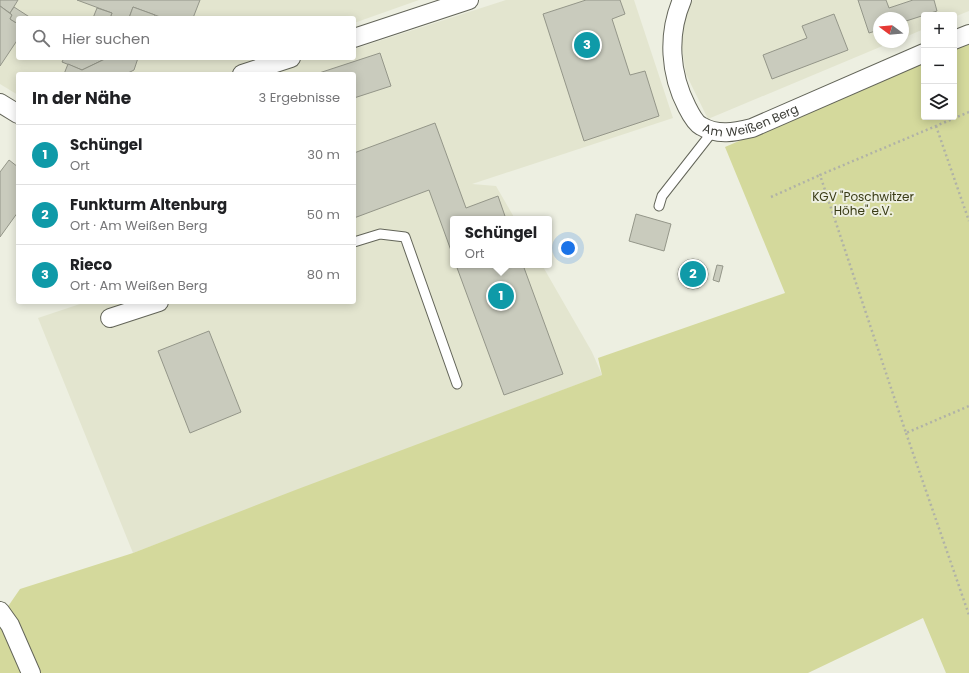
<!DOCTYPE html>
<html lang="de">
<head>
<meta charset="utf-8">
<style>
	:root { --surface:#fff; --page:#f6f6f6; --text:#202124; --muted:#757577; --line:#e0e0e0; --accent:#7c3aed }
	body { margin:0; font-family:Poppins,sans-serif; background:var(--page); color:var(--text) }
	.controls { position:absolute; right:12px; top:12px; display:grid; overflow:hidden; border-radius:4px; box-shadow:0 2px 10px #0003 }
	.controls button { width:36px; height:36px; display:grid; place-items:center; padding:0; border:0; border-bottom:1px solid var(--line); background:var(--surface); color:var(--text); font:20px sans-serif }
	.compass { position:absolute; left:873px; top:12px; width:36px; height:36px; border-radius:50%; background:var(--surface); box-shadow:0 2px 10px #0003; rotate:286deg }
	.you { position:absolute; left:568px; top:248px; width:14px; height:14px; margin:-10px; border:3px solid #fff; border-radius:50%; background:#1a73e8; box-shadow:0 0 0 6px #1a73e833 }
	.badge { display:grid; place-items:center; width:26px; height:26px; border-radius:50%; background:var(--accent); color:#fff; font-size:13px; font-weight:700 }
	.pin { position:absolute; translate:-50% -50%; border:2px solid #fff; box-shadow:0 1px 4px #0006 }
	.popup { position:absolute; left:450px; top:216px; width:102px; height:52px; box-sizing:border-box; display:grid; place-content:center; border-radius:4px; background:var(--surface); filter:drop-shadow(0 1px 3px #0005); font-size:13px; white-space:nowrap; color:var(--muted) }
	.popup b { font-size:15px; color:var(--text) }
	.popup::after { content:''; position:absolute; left:50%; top:100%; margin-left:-8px; border:8px solid transparent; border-top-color:var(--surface) }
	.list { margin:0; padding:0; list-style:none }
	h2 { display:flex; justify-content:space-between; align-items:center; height:52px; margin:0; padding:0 16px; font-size:17px }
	h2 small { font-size:13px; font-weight:400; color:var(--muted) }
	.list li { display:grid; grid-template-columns:26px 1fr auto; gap:12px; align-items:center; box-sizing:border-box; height:60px; padding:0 16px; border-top:1px solid var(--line) }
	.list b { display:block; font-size:15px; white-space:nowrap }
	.list p { margin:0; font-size:13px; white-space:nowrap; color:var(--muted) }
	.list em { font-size:13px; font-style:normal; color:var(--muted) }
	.icon { flex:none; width:22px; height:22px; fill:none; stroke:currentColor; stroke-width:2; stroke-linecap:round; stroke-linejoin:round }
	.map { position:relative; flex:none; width:969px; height:673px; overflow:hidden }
	.search { position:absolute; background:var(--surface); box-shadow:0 2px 10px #0003; left:16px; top:16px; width:340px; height:44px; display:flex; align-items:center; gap:10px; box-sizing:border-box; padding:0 14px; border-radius:4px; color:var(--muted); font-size:15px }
	.panel { position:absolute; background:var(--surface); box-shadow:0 2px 10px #0003; left:16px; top:72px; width:340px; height:232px; border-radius:4px }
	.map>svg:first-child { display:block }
	.built { fill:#e3e5cf }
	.green { fill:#d4d99c }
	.building { fill:#c9cbbd; stroke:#949689 }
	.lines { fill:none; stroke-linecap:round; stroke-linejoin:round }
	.service-casing { stroke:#636559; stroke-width:11 }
	.minor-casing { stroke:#636559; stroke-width:20 }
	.path { stroke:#b0b2a7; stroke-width:2.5; stroke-dasharray:2 3; stroke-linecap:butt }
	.service { stroke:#fff; stroke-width:9 }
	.minor { stroke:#fff; stroke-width:18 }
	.labels { text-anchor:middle; stroke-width:4; stroke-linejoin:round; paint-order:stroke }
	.street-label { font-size:12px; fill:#3b3c36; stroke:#edefe1 }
	.park-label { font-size:12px; fill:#393b15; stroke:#edefe1 }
</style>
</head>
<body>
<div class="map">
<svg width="969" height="673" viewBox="0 0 969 673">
	<rect width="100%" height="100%" fill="#edefe1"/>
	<!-- built -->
	<g class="built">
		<polygon points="0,0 419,0 354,23 354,18 18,18 18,58 354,58 354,49 506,0 634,0 673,118 472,184 496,186 515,219 453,219 453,265 542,265 592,352 602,375 133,553 38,318 86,302 354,302 354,74 18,74 18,95 0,84"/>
		<polygon points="693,0 969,0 969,11 954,17 954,15 924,15 924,29 903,38 903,18 879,18 879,42 892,42 708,119 686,74 681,42 684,14"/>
	</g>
	<!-- green -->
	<polygon class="green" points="969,43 969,673 946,673 923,618 808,673 0,673 0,618 20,589 133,553 298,489 602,375 598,358 785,293 725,147 924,62 924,117 954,117 954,49"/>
	<!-- building -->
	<g class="building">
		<polygon points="0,0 18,0 10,13 0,6"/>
		<polygon points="77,0 200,0 193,18 163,18 133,7 129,18 110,18 112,13"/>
		<polygon points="586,0 620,0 625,14 612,19 630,75 645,71 659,116 584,141 543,14"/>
		<polygon points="858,0 886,0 889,8 913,0 934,0 937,11 903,22 903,18 879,18 879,30 869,33"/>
		<polygon points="0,6 12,15 10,19 18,24 18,39 0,66"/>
		<polygon points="14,7 31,18 18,18 18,24 10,19 12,15 10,13"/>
		<polygon points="133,7 155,15 154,18 129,18"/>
		<polygon points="97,8 112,13 110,18 93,18"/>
		<polygon points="834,14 848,50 772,79 763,55 807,38 802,26"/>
		<polygon points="380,53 391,86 354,98 354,74 316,74"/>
		<polygon points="64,58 107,58 82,70 62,62"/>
		<polygon points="107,58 138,58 134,70 126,74 64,74 68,64 82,70"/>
		<polygon points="435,123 466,208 498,196 506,219 453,219 453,256 429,190 354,218 354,153"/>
		<polygon points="9,160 18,167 18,212 0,237 0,172"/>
		<polygon points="636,214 671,224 664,251 629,241"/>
		<circle cx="693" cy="274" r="15"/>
		<polygon points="456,265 523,265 563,374 504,395"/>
		<polygon points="717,265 723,266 719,282 713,280"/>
		<polygon points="209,331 241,412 190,433 158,351"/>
	</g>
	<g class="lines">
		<!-- service casing -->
		<g class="service-casing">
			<g id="service">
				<polyline points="659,206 662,196 713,131"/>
				<polyline points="354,242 380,234 405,237 457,384"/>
			</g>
		</g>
		<!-- minor casing -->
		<g class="minor-casing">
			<g id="minor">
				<path id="s1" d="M682 0C667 35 670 74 687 107 690 113 695 123 701 126 718 136 735 132 752 128L924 53"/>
				<polyline points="354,38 469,0"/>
				<polyline points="954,40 969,34"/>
				<polyline points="242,74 291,58"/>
				<polyline points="0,103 18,114"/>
				<polyline points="110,318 159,302"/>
				<polyline points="0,611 10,625 31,673"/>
			</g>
		</g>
		<!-- path -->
		<g class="path">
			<polyline points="969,112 820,175 906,433 969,406"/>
			<polyline points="936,126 969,221"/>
			<polyline points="771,197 820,175"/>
			<polyline points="906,433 969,615"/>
		</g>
		<!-- service -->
		<use href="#service" class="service"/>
		<!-- minor -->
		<use href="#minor" class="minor"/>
	</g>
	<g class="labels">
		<!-- street labels -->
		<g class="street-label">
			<text dy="4" stroke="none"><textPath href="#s1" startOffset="187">Am Weißen Berg</textPath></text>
		</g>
		<!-- park labels -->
		<g class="park-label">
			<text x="863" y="201">KGV "Poschwitzer<tspan x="863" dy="14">Höhe" e.V.</tspan></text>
		</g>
	</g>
</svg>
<div class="controls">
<button>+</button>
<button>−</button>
<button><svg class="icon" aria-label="layers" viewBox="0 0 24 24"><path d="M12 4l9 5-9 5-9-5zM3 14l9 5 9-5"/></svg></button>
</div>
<svg class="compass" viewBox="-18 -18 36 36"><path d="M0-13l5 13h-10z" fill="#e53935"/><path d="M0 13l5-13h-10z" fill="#757577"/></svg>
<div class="you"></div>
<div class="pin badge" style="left:501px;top:296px;background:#0f9aa8">1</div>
<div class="popup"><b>Schüngel</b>Ort</div>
<div class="pin badge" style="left:693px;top:274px;background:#0f9aa8">2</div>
<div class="pin badge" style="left:587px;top:45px;background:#0f9aa8">3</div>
<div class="search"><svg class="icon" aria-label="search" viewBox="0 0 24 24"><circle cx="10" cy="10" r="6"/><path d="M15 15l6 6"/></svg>Hier suchen</div>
<section class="panel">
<h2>In der Nähe<small>3 Ergebnisse</small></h2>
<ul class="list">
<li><span class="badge" style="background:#0f9aa8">1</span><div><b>Schüngel</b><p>Ort</p></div><em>30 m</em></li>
<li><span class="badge" style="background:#0f9aa8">2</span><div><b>Funkturm Altenburg</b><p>Ort · Am Weißen Berg</p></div><em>50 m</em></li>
<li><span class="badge" style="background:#0f9aa8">3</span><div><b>Rieco</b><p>Ort · Am Weißen Berg</p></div><em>80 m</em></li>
</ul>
</section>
</div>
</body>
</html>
